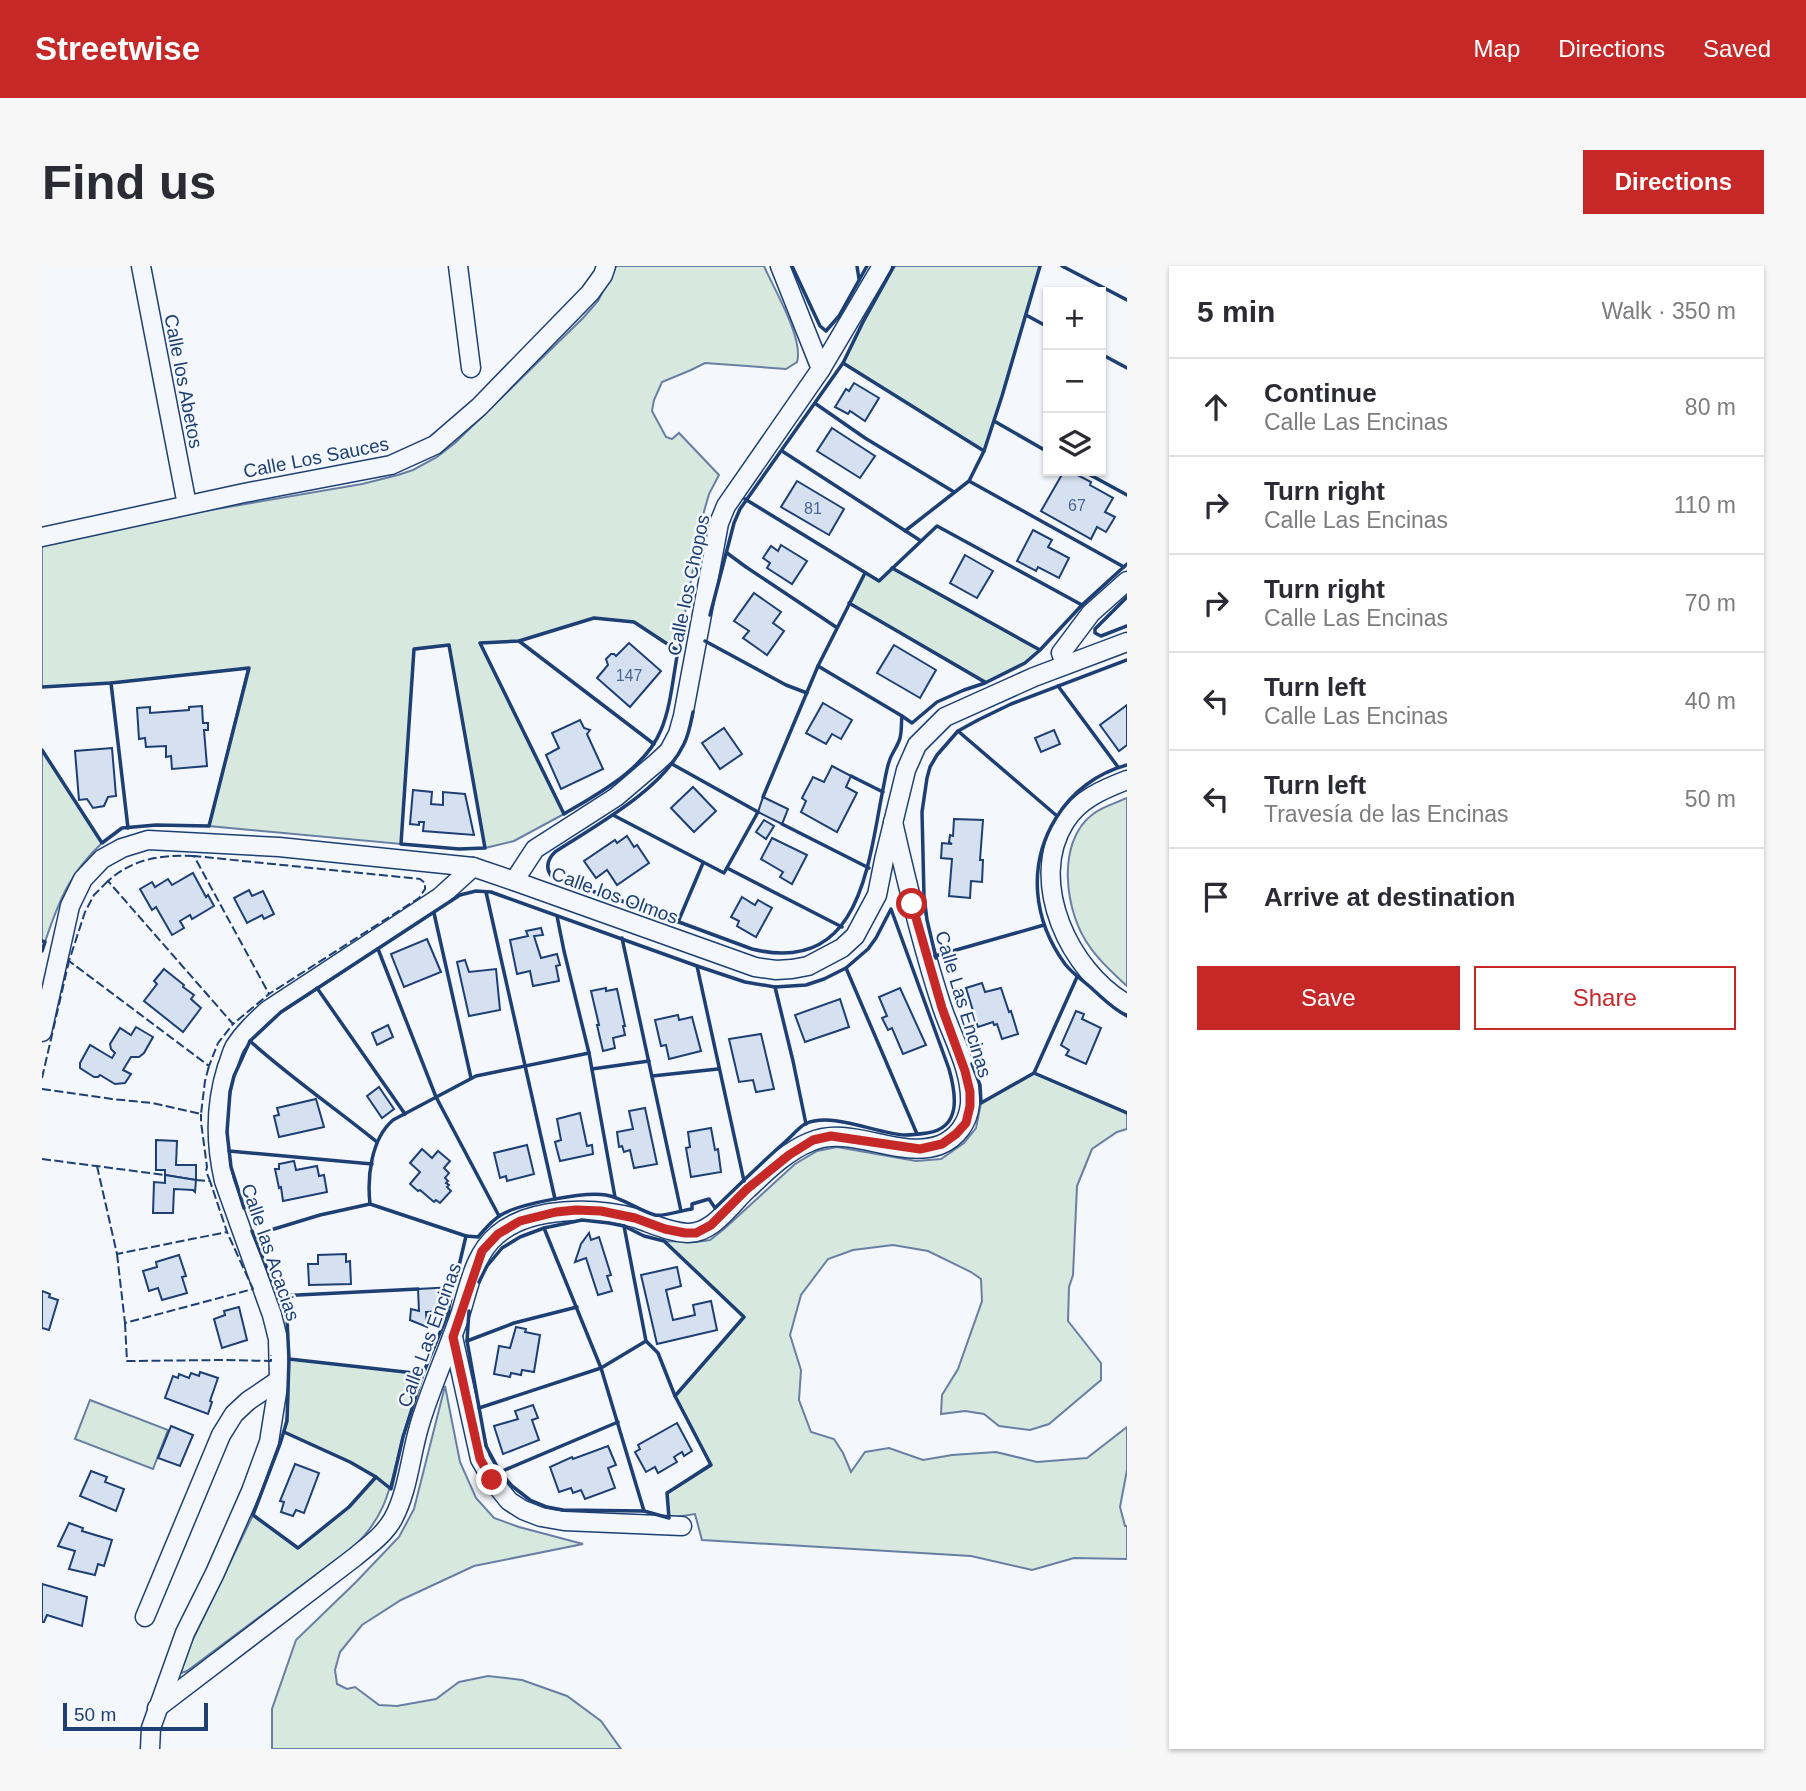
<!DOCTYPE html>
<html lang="en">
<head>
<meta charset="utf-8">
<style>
	:root { --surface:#fff; --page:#f7f7f7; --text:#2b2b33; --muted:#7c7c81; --line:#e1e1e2; --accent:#c62828 }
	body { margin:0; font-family:Helvetica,sans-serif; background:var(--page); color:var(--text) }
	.controls { position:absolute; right:21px; top:21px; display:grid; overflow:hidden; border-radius:0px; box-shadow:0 2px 5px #0004 }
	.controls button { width:63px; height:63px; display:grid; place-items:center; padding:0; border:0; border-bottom:2px solid var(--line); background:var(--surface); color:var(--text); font:35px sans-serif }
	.scale { position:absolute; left:21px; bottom:18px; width:145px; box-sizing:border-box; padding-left:7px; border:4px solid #1d3f73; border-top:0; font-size:19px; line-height:24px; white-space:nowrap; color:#1d3f73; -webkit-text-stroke:5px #f4f7fb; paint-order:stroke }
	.stop { position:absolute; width:21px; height:21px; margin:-16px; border:5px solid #c62828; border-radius:50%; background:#fff }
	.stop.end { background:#c62828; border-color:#fff; box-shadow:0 2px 7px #0008 }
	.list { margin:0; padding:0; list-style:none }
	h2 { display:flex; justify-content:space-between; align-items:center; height:91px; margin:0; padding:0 28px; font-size:30px }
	h2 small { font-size:23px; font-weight:400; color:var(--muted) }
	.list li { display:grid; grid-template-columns:46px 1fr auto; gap:21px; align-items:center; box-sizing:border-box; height:98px; padding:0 28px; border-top:2px solid var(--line) }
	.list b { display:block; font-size:26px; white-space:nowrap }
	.list p { margin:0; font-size:23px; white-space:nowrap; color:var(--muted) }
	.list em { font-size:23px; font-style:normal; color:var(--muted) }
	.actions { display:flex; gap:14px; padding:21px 28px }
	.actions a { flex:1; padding:16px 0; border:2px solid var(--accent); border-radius:0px; text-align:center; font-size:24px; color:var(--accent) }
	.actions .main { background:var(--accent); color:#fff }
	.icon { flex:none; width:38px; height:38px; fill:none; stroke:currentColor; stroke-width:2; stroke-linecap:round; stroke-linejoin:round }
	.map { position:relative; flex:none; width:1085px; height:1483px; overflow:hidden; border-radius:0px }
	header { display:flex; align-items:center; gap:42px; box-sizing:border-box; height:98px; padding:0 35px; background:var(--accent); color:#fff }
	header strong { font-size:33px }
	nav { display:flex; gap:38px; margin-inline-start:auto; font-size:24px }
	.intro { display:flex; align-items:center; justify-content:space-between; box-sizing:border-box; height:168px; padding:0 42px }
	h1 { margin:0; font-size:49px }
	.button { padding:18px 32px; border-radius:0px; background:var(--accent); color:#fff; font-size:24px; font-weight:700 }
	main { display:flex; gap:42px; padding:0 42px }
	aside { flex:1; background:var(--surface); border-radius:0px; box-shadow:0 2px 5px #0004 }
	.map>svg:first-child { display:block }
	.green { fill:#d7e8df; stroke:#687fa3; stroke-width:2 }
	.building { fill:#d5e0f0; stroke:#1d3f73; stroke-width:2 }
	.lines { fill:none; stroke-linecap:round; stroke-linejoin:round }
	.minor-casing { stroke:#1d3f73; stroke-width:21 }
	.minor { stroke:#f4f7fb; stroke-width:18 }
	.fence { stroke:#1d3f73; stroke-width:2; stroke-dasharray:9 3.5; stroke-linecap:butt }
	.wall { stroke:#1d3f73; stroke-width:3.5 }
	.route { stroke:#c62828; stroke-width:9 }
	.labels { text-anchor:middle; stroke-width:5; stroke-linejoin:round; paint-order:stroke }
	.number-label { font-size:16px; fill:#4b6792 }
	.street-label { font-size:19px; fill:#1d3f73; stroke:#f4f7fb }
</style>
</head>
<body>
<header>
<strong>Streetwise</strong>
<nav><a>Map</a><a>Directions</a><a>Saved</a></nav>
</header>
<div class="intro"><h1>Find us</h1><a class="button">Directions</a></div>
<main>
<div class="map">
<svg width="1085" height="1483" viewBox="0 0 1085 1483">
	<rect width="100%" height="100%" fill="#f4f7fb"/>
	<!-- green -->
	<g class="green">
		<path d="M574 0H722C732 23 762 73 755 96L744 103 663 97 649 104 620 116 612 134 610 145 624 171 630 173 637 167 677 209 667 228 661 249 636 385 592 356 552 352 477 375 438 377 522 548 472 575 443 582 407 379 372 384 359 578 167 560 206 402 69 417 0 421V280L116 253 320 218 356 209 371 204 395 191 413 177 541 52 556 35Z"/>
		<polygon points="852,0 998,0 960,130 942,185 801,97 821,56"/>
		<polygon points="850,302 998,384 983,397 943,417 807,337 823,307 837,315"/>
		<path d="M0 484 60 577C28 607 17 634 3 676L0 675Z"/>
		<path d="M1085 532V720C1072 708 1058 696 1048 681 1023 648 1013 576 1051 548 1060 541 1074 537 1085 532Z"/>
		<polygon points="992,807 1085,847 1085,863 1075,866 1050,883 1035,920 1031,1009 1027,1021 1026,1055 1059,1097 1059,1114 1007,1158 988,1164 957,1160 942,1148 923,1145 899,1148 900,1129 916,1103 940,1035 939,1013 929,1006 886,985 851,979 811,984 786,993 759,1029 748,1069 759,1104 757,1134 769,1166 792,1173 801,1187 809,1206 823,1186 847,1182 881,1194 910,1189 954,1186 995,1196 1045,1192 1085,1161 1085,1204 1078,1241 1083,1260 1085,1260 1085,1293 1032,1292 990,1304 929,1290 660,1274 653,1248 627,1252 625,1227 668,1198 633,1130 702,1051 622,975 654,976 668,974 682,963 753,898 775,885 795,881 874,895 899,893 922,877 934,862 939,837"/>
		<path d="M247 1093 381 1108C375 1129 367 1149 361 1170 349 1215 347 1249 310 1282L145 1405 139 1407 137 1402 211 1249 256 1282 307 1241 333 1211 308 1196 242 1166 246 1143Z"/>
		<polygon points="403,1120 418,1196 434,1232 452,1252 477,1261 541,1278 432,1300 359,1334 320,1359 298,1386 293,1404 295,1418 305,1423 313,1421 337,1439 355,1440 394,1433 417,1416 446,1410 480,1414 525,1430 559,1455 579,1483 230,1483 230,1443 254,1374 314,1316 357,1271 372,1243"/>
		<polygon points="48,1134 126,1164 111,1203 33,1173"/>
	</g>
	<!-- building -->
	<g class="building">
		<polygon points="812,117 837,132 823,155 808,145 806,148 793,141 804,123 807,125"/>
		<polygon points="790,162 833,190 818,212 775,185"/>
		<polygon points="1022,205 1028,205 1049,216 1048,219 1071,232 1063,246 1073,251 1064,266 1055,261 1049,273 999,245"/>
		<polygon points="755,215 802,243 787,269 739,241"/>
		<polygon points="991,264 1010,274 1006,281 1027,292 1017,312 996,301 994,305 975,295"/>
		<polygon points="739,279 765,295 750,318 725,302 728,297 721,292 729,280 736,285"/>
		<polygon points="923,289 951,305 935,332 908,317"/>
		<polygon points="712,327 739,346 731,357 742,365 725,389 701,372 707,365 692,355"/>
		<polygon points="587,377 619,405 588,441 555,412 566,399 564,393 569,388 572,388 574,390"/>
		<polygon points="852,379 894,404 878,432 835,407"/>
		<polygon points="781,437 810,454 799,473 790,468 784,478 764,467"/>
		<polygon points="1085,439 1085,479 1077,485 1058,459"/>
		<polygon points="160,440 161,457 166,457 166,464 162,464 165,500 130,503 129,490 124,491 124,480 104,481 103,472 97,473 95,442 108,441 108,447 147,444 147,441"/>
		<polygon points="538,454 542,462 548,464 545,468 561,503 519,523 504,489 517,482 510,467"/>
		<polygon points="682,462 700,488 678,503 660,477"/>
		<polygon points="1012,464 1018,478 999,486 993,472"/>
		<polygon points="70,482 74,530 66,531 62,540 51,542 45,533 37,534 33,485"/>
		<polygon points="790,500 809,510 804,521 815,527 795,566 759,546 764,535 760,532 771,511 782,516"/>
		<polygon points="651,521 674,545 652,566 629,542"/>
		<polygon points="371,524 390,526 389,538 401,539 401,526 423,528 432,569 381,565 382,556 377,556 377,559 368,558"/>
		<polygon points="721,531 746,543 740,558 716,546"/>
		<polygon points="912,553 941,554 938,594 941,594 940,616 929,615 928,632 907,630 910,593 899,592 900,577 910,578 907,576 908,569 911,570"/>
		<polygon points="722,554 732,560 724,573 714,566"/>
		<polygon points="585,570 592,581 595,579 607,597 575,619 565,604 554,612 542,595 573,574 575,577"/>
		<polygon points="730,572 765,589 750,618 738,611 741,606 719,593"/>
		<polygon points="151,607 164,631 166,629 172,640 150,653 148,649 138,655 142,662 130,669 114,641 110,644 98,623 110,616 113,621 126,613 130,619"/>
		<polygon points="207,624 210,630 221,625 232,648 222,653 220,649 205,657 192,632"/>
		<polygon points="700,631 713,639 716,634 730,642 714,671 695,660 697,655 689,651"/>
		<polygon points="499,662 501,669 492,670 499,692 515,688 518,699 514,700 517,715 491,720 488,705 475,708 468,674 486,670 484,665"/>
		<polygon points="385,673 399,706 362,721 349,688"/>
		<polygon points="423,694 427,706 454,703 458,744 427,750 415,696"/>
		<polygon points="122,703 142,719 141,721 152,729 149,733 159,742 141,766 102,735 115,718 112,715"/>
		<polygon points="940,717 943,726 959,722 967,746 969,745 976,768 960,773 955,758 952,759 951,756 936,761 924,722"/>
		<polygon points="564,722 564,725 575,723 583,760 581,760 583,769 571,772 573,782 561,785 555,759 557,759 549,725"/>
		<polygon points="858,722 884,779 861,788 850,762 846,764 840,752 845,750 837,731"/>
		<polygon points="798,733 807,761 763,776 753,749"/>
		<polygon points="1034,745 1042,748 1040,753 1059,762 1044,798 1024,789 1027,784 1019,779"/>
		<polygon points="636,749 637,754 650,751 659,785 627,793 624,779 619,780 613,754"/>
		<polygon points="346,759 351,771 335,779 330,767"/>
		<polygon points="94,761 111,771 102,787 97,791 89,791 81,804 89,808 83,817 73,818 58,809 56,811 52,811 38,802 38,797 48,779 70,792 73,787 69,783 68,778 78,762 89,769"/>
		<polygon points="719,768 732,823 714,826 711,814 697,816 687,773"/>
		<polygon points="337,821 352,843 340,852 325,830"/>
		<polygon points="274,833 282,861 237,871 232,850 237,849 235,842"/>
		<polygon points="603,842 615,898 592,902 588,884 582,886 580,880 577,881 575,866 591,863 587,845"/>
		<polygon points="538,847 545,880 550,879 551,888 518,895 513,876 519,874 515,853"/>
		<polygon points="669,862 673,884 676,883 679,906 649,911 644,882 648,881 646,866"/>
		<polygon points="114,874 135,875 134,899 154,899 154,914 123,909 123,904 114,904"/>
		<polygon points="485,879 492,908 465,915 464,910 458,912 452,887"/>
		<polygon points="380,883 390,892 396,885 408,895 402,902 407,907 403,912 406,915 404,917 407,919 405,921 409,925 398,937 394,934 392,936 378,924 376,925 368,918 378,906 368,897"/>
		<polygon points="252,895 254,904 275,900 277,910 282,909 285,926 241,935 239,921 237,922 233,903 237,903 237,898"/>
		<polygon points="123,909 154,914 153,926 151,924 132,923 131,947 111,947 112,916 123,917"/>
		<polygon points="547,967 549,974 557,971 569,1009 565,1010 570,1025 556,1029 544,992 533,996 539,978"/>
		<polygon points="304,988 304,996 308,995 309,1018 267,1019 266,998 276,998 276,989"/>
		<polygon points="137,989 144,1010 140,1011 145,1027 120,1034 116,1022 107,1025 101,1005 115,1001 114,996"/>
		<polygon points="635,1001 639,1020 624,1024 631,1054 653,1049 651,1039 669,1035 675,1064 615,1078 599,1009"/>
		<polygon points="412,1021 407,1045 384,1046 385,1061 368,1054 369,1043 377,1045 376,1023"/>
		<polygon points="0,1025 8,1028 7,1031 16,1034 7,1064 0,1062"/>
		<polygon points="197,1041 205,1074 180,1082 172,1053 183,1049 182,1045"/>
		<polygon points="474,1061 484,1063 483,1066 498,1069 492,1106 480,1104 479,1109 469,1107 468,1111 452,1108 457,1080 468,1082"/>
		<polygon points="158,1106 176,1112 168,1135 170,1136 166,1148 123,1132 131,1110 136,1112 137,1108 147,1112 149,1107 157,1110"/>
		<polygon points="491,1139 496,1152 490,1154 497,1174 461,1188 452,1160 476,1153 473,1145"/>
		<polygon points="635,1157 650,1185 642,1190 640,1186 632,1191 635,1196 616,1207 613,1201 604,1206 593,1186 598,1183 596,1179"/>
		<polygon points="129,1160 151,1169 138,1200 116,1192"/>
		<polygon points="566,1180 574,1199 566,1202 573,1222 543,1233 539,1224 531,1227 529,1222 517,1226 508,1201 530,1191 531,1193"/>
		<polygon points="253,1198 277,1207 262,1247 254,1244 251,1250 239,1246 242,1236 238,1235"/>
		<polygon points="49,1205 65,1211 63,1216 82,1223 74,1245 38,1230"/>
		<polygon points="27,1257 41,1262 40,1265 70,1274 62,1300 56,1298 53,1309 27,1303 33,1285 16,1280"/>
		<polygon points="0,1318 45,1331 40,1360 5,1349 2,1356 0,1356"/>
	</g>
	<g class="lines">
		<!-- minor casing -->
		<g class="minor-casing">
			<g id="minor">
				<polyline points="99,0 145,239"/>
				<polyline points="416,0 429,102"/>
				<polyline points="738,0 779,103"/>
				<polyline points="0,271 202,227 349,199 393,179 437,141 548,27 561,9 564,0"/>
				<polyline points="1023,398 1019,387 1049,347 1085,315"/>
				<path d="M1085 514C1062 523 1037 533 1023 556 985 616 1028 706 1085 738"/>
				<polyline points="472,615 493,583 574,531 614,497 627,485 636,468 641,450 677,257 684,240 779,103 840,0"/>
				<polyline points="0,766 28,640 41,613 60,593 80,582 106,574 237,581 431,601 472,615 713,701 734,704 750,703 766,700 800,682 813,670 835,629 842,594 864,504 875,479 903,451 992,411 1085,376"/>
				<polyline points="411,1071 438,1193 450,1214 467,1235 481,1244 499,1251 522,1255 640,1260"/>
				<polyline points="103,1351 179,1169 192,1148 206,1135 237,1114"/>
				<path d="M115 1442 313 1291C326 1280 342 1269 351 1253 366 1225 368 1192 377 1161 388 1123 405 1087 418 1049 427 1021 432 988 455 969 488 940 554 941 593 952 611 958 627 966 645 967 671 968 689 938 706 923 724 906 745 885 768 876 809 858 856 894 898 879 915 872 926 857 928 838 930 805 910 771 900 741 880 680 865 618 851 556"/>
				<path d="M108 1483 109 1462 143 1367 173 1307 209 1225 227 1176 237 1114 236 1073 230 1049 182 915C173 876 173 839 185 801 188 794 189 787 193 780 202 766 214 755 226 744L398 631 431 601"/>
			</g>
		</g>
		<!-- minor -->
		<use href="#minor" class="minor"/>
		<!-- fence -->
		<g class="fence">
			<path d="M152 590C119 589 92 592 66 615L191 758 227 728 377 632 383 623V617L378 613 152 590 227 728"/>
			<polyline points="66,615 52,629 43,646 27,695 167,800 176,777 191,758"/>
			<polyline points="0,812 27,695"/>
			<polyline points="0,823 70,833 110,837 159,848 163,815 167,800"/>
			<polyline points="0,893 123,909"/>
			<polyline points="55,900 75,988 185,966 168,915"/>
			<polyline points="154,914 168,915 164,905 165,901 159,856 159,848"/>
			<polyline points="75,988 83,1057 211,1023 185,966"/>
			<polyline points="83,1057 85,1095 183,1094 229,1095 229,1089"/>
		</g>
		<!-- wall -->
		<g class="wall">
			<polyline points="750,0 778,60 784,65 797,50 825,0"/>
			<polyline points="815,0 817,13"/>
			<polyline points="1020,0 1085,34"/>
			<polyline points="984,49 1006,61"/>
			<polyline points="1059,88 1085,102"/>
			<polyline points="801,97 942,185"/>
			<polyline points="774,138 823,172 912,226"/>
			<polyline points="952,155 1006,186"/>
			<polyline points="740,185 879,275"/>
			<polyline points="1041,205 1085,229"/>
			<polyline points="927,215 1082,301"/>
			<polyline points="703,233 837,315 895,260 1040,339"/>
			<polyline points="863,265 927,215 942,185 960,130 998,0"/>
			<polyline points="685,287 704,301 794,361"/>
			<polyline points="850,302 998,384"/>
			<polyline points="1085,331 1053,363 1053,367 1059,370 1085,360"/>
			<polyline points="807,337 943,416"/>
			<polyline points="668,349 692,257 698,243 801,97 821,56 852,0"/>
			<path d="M552 352 592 356 636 385C631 410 629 441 619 464 603 503 557 527 522 548L438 377 477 375Z"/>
			<polyline points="477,375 612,478"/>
			<polyline points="663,375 744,419 765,427"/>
			<polygon points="407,379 443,582 417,583 359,578 372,383"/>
			<polyline points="776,400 860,450"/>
			<polyline points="69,417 86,562"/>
			<polyline points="1016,420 1076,501"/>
			<polyline points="0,421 69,417 207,402 167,560 114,559 80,562 60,577 0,484"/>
			<path d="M651 446C649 456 647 468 642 478 620 524 556 558 513 586 505 594 503 603 511 612L580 635 710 683C819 710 826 598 841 523 843 514 844 505 847 496 849 488 856 480 858 472 860 465 859 457 860 450L870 457 895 436 922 424 943 417 983 397 998 384 1040 339 1085 298"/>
			<polyline points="916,465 1015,550"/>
			<path d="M1085 499C1055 507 1030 526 1014 552 985 599 991 654 1023 698 1030 707 1039 713 1047 720 1061 732 1068 741 1085 750"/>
			<polyline points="809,510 841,526"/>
			<polyline points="721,531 776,400 823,307"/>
			<polyline points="571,549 682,607 716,546 630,498"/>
			<polyline points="740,558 827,602"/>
			<polyline points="685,602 800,661"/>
			<polyline points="444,626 513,933"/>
			<polyline points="392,647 429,812"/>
			<polyline points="515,650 522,685 547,787 573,931"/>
			<polyline points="636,656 661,597"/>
			<polyline points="580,672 639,945"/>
			<polyline points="0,675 3,676 0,685"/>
			<polyline points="336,683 394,831 457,950"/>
			<polyline points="893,690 1002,659"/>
			<polyline points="894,692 885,654 882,630 880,546 885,512 888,501 895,489 916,465 936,454 969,438 1085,394"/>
			<polyline points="655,700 702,915"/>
			<polyline points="804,702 875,868"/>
			<polyline points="733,721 751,795 764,858"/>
			<polyline points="275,722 363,848"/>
			<path d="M208 775C248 811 293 842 335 876"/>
			<polyline points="930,798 938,819 939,837 992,807 1085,847"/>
			<polyline points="550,803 607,795"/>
			<polyline points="992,807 1035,711"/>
			<polyline points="610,810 676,803"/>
			<polyline points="187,885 330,898"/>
			<path d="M328 938C325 911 329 873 351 854L434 810 547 787"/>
			<path d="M202 942 189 901 185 866 188 826 192 810 208 775 239 746 418 629 434 625 449 626 655 700 703 716 733 721 764 719 782 713 804 702 826 683 834 672 849 643 907 803C914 828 920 862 885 867 878 868 870 869 863 869 835 868 790 845 763 858 756 862 749 871 743 876 719 897 696 920 673 942L667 933 650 938V943C641 944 621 951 613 949 596 944 581 932 564 929 544 925 476 938 459 949 450 954 443 963 436 971L424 970 412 1021"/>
			<polyline points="502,962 559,1102 602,1245"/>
			<polyline points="210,965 245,1053 247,1093 245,1155 238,1178 211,1249 256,1282 307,1241 334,1211 349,1223 361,1171 381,1108 407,1045"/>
			<polyline points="212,969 278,949 328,938 424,970"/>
			<polyline points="437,1016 445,1000 460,982 478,971 502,962 540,954 567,957 582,960 602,970 622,975 702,1051 633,1130"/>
			<polyline points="236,1030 376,1023"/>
			<polyline points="427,1045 425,1075 444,1180 458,1206 470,1220 488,1234 505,1241 521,1244 602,1245 627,1252 625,1227 669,1199 633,1130 616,1087 604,1075 582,960"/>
			<polyline points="425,1075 472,1057 535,1041"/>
			<polyline points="247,1093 381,1108"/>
			<polyline points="437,1142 559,1102 604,1075"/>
			<polyline points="242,1166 308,1196 334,1211"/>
			<polyline points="458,1206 576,1156"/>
		</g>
	</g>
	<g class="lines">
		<!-- route -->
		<polyline class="route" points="450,1214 438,1193 411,1071 440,985 456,968 478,955 514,946 534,944 559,945 593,952 623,963 643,967 654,967 669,959 705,923 747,889 771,874 789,870 878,883 900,878 914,868 924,857 928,840 928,826 923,805 900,742 870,638"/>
	</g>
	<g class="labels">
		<!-- number labels -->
		<g class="number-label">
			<text x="1035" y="245">67</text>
			<text x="771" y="248">81</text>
			<text x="587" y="415">147</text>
		</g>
		<!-- street labels -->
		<g class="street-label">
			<text transform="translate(142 115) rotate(79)" y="7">Calle los Abetos</text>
			<text transform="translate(274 191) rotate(-11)" y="7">Calle Los Sauces</text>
			<text transform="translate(646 319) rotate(-78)" y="7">Calle los Chopos</text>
			<text transform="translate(573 629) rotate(20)" y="7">Calle los Olmos</text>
			<text transform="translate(922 738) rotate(73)" y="7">Calle Las Encinas</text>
			<text transform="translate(229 986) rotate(71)" y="7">Calle las Acacias</text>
			<text transform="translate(387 1069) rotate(-70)" y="7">Calle Las Encinas</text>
		</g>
	</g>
</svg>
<div class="controls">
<button>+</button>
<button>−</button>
<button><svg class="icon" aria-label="layers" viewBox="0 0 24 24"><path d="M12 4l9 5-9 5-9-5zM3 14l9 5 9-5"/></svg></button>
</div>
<div class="scale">50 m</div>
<div class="stop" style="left:870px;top:638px"></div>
<div class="stop end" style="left:450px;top:1214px"></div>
</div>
<aside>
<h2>5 min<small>Walk · 350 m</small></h2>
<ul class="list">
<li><svg class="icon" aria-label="ahead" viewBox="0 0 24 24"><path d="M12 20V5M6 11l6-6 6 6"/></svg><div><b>Continue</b><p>Calle Las Encinas</p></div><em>80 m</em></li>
<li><svg class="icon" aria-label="right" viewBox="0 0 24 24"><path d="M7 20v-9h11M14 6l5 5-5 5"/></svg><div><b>Turn right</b><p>Calle Las Encinas</p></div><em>110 m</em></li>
<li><svg class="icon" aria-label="right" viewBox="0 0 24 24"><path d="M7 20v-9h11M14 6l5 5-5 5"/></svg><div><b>Turn right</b><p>Calle Las Encinas</p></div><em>70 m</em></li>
<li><svg class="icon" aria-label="left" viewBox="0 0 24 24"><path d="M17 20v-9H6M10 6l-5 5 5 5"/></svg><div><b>Turn left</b><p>Calle Las Encinas</p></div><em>40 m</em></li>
<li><svg class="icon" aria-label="left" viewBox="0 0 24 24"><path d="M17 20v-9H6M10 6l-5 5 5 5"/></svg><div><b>Turn left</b><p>Travesía de las Encinas</p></div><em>50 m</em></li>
<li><svg class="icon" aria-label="arrive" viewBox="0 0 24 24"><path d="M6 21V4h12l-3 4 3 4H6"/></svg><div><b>Arrive at destination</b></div></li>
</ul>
<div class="actions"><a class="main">Save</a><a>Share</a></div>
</aside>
</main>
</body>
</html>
